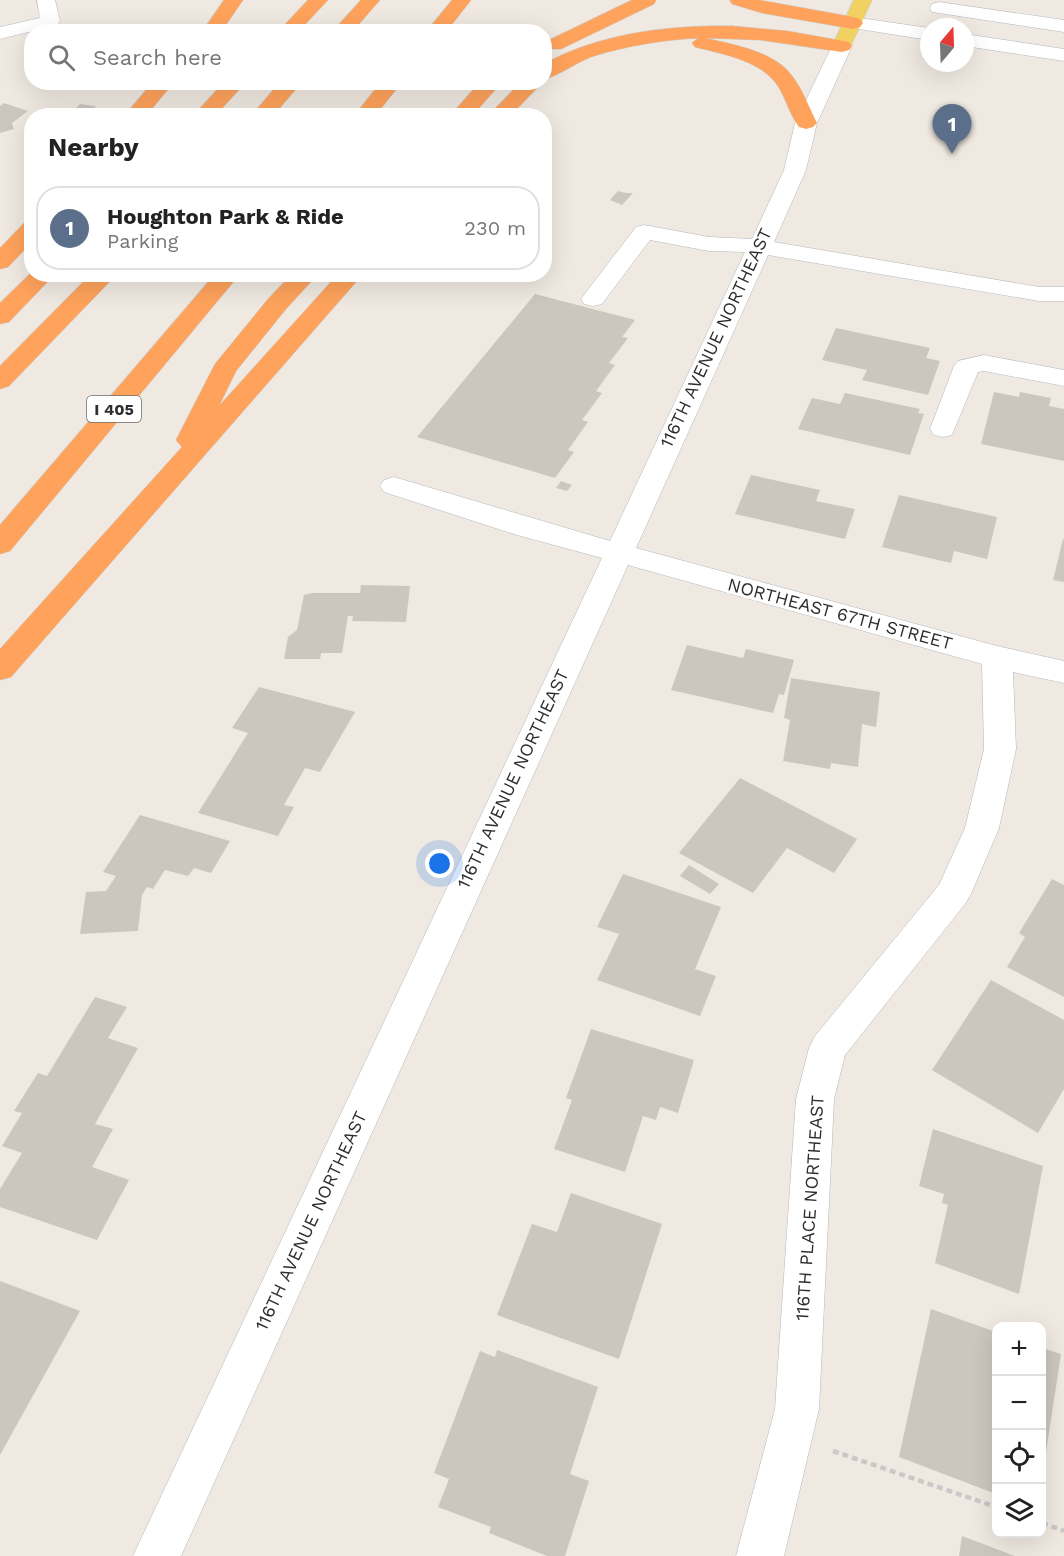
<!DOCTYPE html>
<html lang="en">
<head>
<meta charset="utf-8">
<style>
	:root { --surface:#fff; --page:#f6f6f6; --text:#222; --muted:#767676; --line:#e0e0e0; --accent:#db2777 }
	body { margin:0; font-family:"Work Sans",sans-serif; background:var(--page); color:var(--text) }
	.controls { position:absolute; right:18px; bottom:18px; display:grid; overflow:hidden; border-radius:12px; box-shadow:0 6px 24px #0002 }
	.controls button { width:54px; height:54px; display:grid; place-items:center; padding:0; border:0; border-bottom:2px solid var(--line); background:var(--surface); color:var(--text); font:30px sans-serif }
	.compass { position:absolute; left:920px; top:18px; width:54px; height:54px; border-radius:50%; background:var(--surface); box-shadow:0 6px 24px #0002; rotate:19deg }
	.you { position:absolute; left:440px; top:864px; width:21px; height:21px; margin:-15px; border:4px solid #fff; border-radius:50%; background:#1a73e8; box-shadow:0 0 0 9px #1a73e833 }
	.badge { display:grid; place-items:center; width:39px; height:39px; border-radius:50%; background:var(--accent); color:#fff; font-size:20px; font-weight:700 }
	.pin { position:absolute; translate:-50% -50px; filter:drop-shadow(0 2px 3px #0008) }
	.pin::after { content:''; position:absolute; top:32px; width:21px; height:18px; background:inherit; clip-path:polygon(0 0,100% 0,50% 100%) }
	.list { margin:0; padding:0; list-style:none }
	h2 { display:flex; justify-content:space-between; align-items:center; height:78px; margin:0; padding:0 24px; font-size:26px }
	h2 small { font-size:20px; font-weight:400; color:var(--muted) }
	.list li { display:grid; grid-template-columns:39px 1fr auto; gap:18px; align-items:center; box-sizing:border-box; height:84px; margin:0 12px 12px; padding:0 12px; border:2px solid var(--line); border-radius:24px }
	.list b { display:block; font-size:22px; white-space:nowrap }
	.list p { margin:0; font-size:20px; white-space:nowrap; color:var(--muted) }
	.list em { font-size:20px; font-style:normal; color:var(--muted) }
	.icon { flex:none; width:33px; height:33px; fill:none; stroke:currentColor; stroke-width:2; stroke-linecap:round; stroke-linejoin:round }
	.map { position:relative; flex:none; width:1064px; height:1556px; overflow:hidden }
	.search { position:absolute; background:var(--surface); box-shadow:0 6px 24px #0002; left:24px; top:24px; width:528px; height:66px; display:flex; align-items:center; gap:15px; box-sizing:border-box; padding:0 21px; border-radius:24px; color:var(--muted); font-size:22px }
	.panel { position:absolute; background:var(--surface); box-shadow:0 6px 24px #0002; left:24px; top:108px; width:528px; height:174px; border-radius:24px }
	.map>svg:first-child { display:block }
	.building { fill:#cbc7bf }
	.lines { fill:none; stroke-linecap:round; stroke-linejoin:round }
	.minor-casing { stroke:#b4b7c1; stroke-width:1 }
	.major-casing { stroke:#c9c9c9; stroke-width:1 }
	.highway-casing { stroke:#c9c9c9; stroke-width:1 }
	.path { stroke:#c9c9c9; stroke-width:4.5; stroke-dasharray:6 4; stroke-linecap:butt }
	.minor { fill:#fff; fill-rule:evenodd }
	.major { fill:#f2d163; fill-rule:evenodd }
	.highway { fill:#ffa35c; fill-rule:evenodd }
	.labels { text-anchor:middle; stroke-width:6; stroke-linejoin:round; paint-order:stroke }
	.shield { fill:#fff; stroke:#6d6d6d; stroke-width:1.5 }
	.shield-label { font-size:16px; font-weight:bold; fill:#2e2e2e }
	.street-label { font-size:18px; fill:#2e2e2e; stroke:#fff }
</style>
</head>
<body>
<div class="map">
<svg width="1064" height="1556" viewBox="0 0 1064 1556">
	<rect width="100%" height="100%" fill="#efe9e1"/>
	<!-- building -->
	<g class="building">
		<polygon points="4,103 28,111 12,123 14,129 0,133 0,106"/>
		<polygon points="80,104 96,106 91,112 74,110"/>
		<polygon points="618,191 626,193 633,193 622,205 610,200"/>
		<polygon points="535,294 635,320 622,337 628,338 609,363 615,365 596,391 602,393 582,420 588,422 568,450 574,452 555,478 417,437"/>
		<polygon points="836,328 930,348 926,358 940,361 928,395 862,380 867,370 822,360"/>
		<polygon points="994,392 1019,397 1020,392 1051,398 1049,406 1064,409 1064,461 981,444"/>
		<polygon points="845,393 920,409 918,413 924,414 910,455 798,429 812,398 840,404"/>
		<polygon points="751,475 820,490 816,501 855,509 845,539 735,514"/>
		<polygon points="561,481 572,485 567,491 556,488"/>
		<polygon points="899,495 997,517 987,559 954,551 951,563 882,547"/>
		<polygon points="1063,539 1064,539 1064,582 1053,580"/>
		<polygon points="361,585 410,586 406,622 352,621 353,616 348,616 342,653 321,653 320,659 284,659 288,637 297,630 304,595 312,593 360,593"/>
		<polygon points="687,645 743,658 746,649 794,660 784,695 779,694 773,713 671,690"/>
		<polygon points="791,678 880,692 876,727 862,724 858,767 831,763 830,769 783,761 790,720 784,718"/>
		<polygon points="259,687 355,712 320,772 305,768 284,805 294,807 278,836 198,813 248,733 232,728"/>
		<polygon points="740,778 857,839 834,873 787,848 753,893 679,853"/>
		<polygon points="140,815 230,841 211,873 194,868 188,876 165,870 153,889 147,887 142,895 138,931 80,934 86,892 106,891 116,876 103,872"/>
		<polygon points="689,865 719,884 710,894 680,876"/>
		<polygon points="623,874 721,907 695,969 716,976 700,1016 597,980 619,934 597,927"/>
		<polygon points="1052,879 1064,885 1064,997 1007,967 1025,937 1019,933"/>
		<polygon points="991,980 1064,1020 1064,1089 1038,1133 932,1070"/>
		<polygon points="95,997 127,1007 108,1038 138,1048 95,1124 113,1129 92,1167 129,1180 97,1240 0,1207 0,1189 22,1153 2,1146 22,1113 14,1111 38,1073 47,1076"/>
		<polygon points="591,1029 694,1060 678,1113 660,1107 656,1120 643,1116 625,1172 554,1149 572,1100 566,1098"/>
		<polygon points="933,1129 1043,1166 1019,1294 935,1263 948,1205 942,1203 944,1194 919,1186"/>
		<polygon points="571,1193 662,1224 619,1359 497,1315 532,1224 557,1232"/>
		<polygon points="0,1281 80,1311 0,1455"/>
		<polygon points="931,1309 996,1332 996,1494 899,1457"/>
		<polygon points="1042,1348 1061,1354 1043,1472 1042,1472"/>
		<polygon points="497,1350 598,1387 570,1474 589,1481 565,1556 547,1556 489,1533 491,1527 438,1507 449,1479 434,1473 480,1351 495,1357"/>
		<polygon points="962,1536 1015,1556 959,1556"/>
	</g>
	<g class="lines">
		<!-- minor casing -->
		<g class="minor-casing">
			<g id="minor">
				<polygon points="37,0 55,0 60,21 57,25 0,39 0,27 40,18"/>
				<polygon points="939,2 1064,20 1064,32 932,12 930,8 932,4"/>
				<polygon points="853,17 929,28 929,40 846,27 843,23 846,19"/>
				<polygon points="965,34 1064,49 1064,61 965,46"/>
				<polygon points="842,40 849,42 852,46 817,123 806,170 774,242 1039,287 1064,287 1064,301 1039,301 768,255 636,548 997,646 1064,661 1064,683 1013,672 1016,749 999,828 971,894 965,904 845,1055 834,1099 819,1409 784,1556 736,1556 775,1409 796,1099 809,1048 815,1036 939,885 965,828 984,749 982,664 628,565 181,1556 133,1556 602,558 517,535 384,492 380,486 384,480 394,477 610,541 745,252 709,251 650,240 602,304 593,306 584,304 581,299 636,227 644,225 709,237 752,239 784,170 795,123 832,46 835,42"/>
				<polygon points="984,355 1064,370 1064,386 984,371 978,372 952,435 943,437 934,435 930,429 954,366 958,361"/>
			</g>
		</g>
		<!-- major casing -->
		<g class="major-casing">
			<polygon id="major" points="854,0 872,0 849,50 835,50 832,46"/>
		</g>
		<!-- highway casing -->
		<g class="highway-casing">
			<g id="highway">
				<polygon points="224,0 243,0 221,32 202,32"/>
				<polygon points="308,0 328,0 298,32 278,32"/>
				<polygon points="361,0 380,0 352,32 332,32"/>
				<polygon points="452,0 471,0 446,32 426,32"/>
				<polygon points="632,0 656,0 654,4 561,49 547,49 544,45 547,41"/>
				<polygon points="730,0 759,0 853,17 860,19 863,23 860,27 853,29 762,13 732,4"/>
				<path d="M732 26 787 31 849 42 852 46 849 50 842 52 760 40 705 38C731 44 767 50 787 70 801 85 808 105 817 123L813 127 806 129 799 127C790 115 786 99 778 86 761 60 722 54 695 47L692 43 698 38C662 40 625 46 591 57 575 63 561 75 544 79V64C599 33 670 25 732 26Z"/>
				<polygon points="153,82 174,82 146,116 124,116"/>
				<polygon points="224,82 246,82 215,116 193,116"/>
				<polygon points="280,82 302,82 273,116 251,116"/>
				<polygon points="381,82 402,82 375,116 354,116"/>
				<polygon points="480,82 502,82 472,116 450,116"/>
				<polygon points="521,82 543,82 510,116 488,116"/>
				<polygon points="32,221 32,242 8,267 0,269 0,248 24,223"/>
				<polygon points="32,272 32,274 55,274 9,322 0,324 0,303"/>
				<polygon points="91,274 117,274 9,386 0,389 0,366"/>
				<polygon points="215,274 240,274 10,551 0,554 0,525"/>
				<polygon points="292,274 318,274 286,309 236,371 219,406 338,274 363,274 11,677 0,680 0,649 182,447 176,440 215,364 268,299"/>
			</g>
		</g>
		<!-- path -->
		<g class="path">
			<polyline points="833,1451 996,1507"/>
			<polyline points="1042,1523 1064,1531"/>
		</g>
		<!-- minor -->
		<use href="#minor" class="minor"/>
		<!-- major -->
		<use href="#major" class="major"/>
		<!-- highway -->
		<use href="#highway" class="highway"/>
	</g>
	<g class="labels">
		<!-- shield labels -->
		<rect class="shield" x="87" y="396" width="54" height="26" rx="4.5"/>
		<g class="shield-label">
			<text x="114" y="415">I 405</text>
		</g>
		<!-- street labels -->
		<g class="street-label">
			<text transform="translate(716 338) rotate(-65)" y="6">116TH AVENUE NORTHEAST</text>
			<text transform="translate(840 614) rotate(15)" y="6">NORTHEAST 67TH STREET</text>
			<text transform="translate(513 779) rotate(-65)" y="6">116TH AVENUE NORTHEAST</text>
			<text transform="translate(810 1208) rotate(-86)" y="6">116TH PLACE NORTHEAST</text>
			<text transform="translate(311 1221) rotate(-65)" y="6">116TH AVENUE NORTHEAST</text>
		</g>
	</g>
</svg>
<div class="controls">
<button>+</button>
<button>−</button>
<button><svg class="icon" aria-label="locate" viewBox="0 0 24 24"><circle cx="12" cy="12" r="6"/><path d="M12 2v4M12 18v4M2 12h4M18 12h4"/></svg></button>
<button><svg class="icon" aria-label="layers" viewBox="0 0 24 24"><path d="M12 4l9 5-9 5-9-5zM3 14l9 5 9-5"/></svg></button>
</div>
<svg class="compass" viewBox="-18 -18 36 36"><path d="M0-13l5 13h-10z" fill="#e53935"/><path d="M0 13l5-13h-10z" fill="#767676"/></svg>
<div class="you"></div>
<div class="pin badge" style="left:952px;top:154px;background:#5c6f8a">1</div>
<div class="search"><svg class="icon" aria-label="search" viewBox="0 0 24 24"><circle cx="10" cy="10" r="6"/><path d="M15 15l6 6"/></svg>Search here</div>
<section class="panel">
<h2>Nearby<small></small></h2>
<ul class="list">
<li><span class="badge" style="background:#5c6f8a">1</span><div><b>Houghton Park &amp; Ride</b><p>Parking</p></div><em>230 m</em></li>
</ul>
</section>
</div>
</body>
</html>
